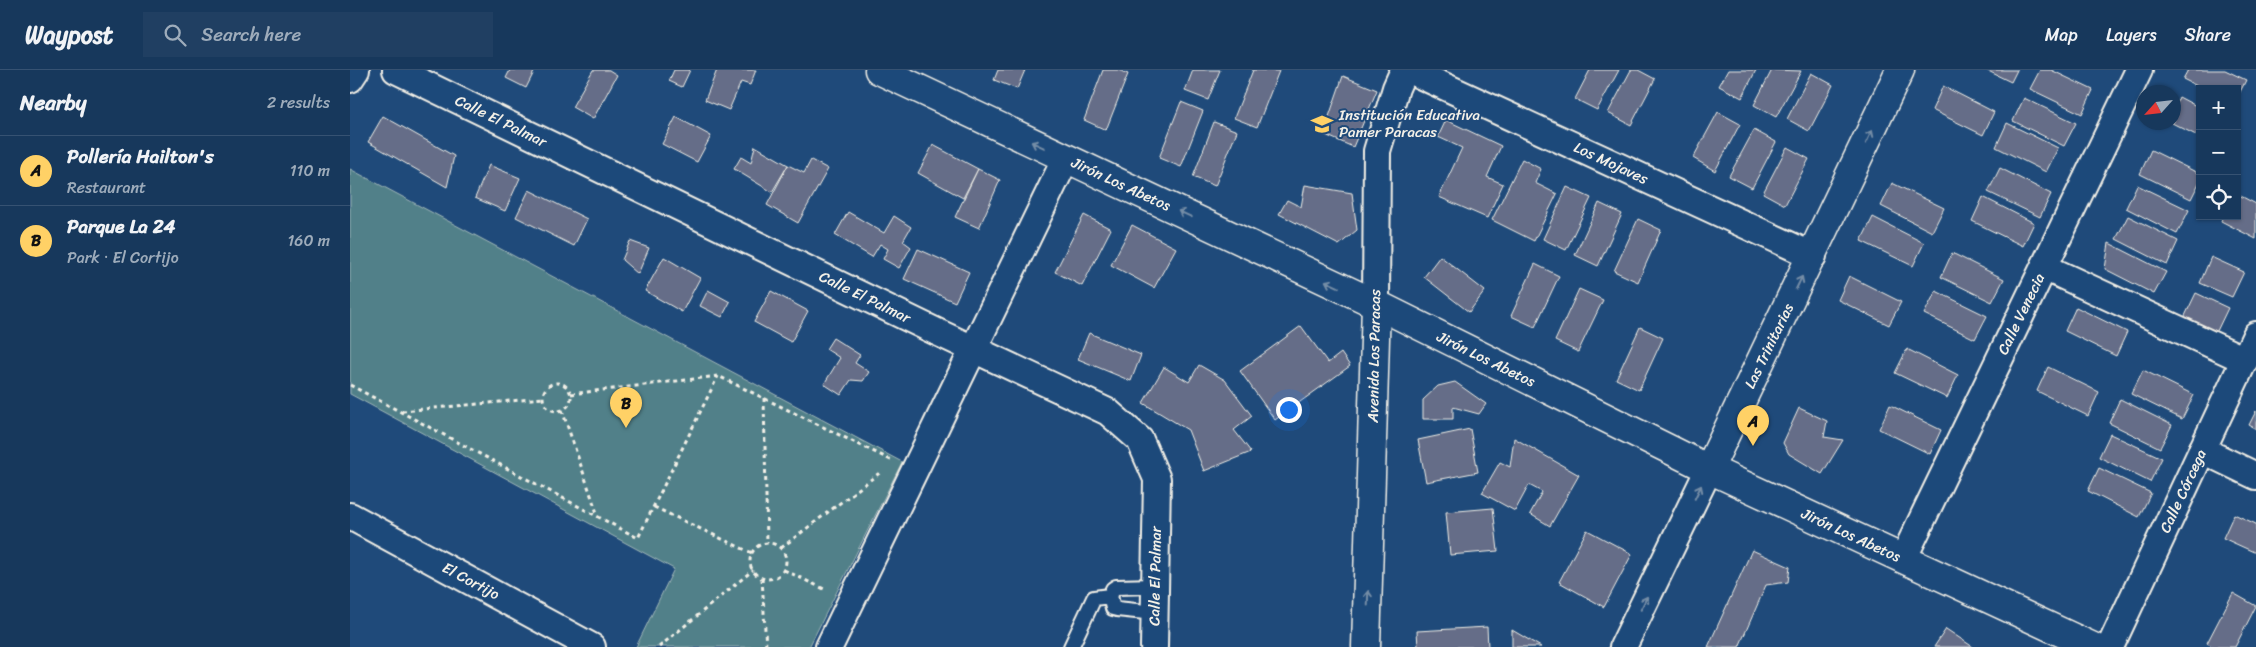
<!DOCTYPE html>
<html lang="en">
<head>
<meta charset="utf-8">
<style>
	:root { --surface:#17385c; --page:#203f62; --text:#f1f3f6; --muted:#9eacbb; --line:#365272; --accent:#ffd166 }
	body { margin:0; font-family:Sriracha,sans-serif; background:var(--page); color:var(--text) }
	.controls { position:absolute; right:15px; top:15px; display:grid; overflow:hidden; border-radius:0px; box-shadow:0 1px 4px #0004 }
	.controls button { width:45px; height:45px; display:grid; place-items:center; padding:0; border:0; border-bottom:1px solid var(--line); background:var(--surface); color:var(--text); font:25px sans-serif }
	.compass { position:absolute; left:1786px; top:15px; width:45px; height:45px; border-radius:50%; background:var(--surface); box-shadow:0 1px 4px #0004; rotate:243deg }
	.you { position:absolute; left:938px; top:339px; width:18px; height:18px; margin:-12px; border:4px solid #fff; border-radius:50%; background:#1a73e8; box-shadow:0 0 0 8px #1a73e833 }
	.badge { display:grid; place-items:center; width:32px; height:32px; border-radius:50%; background:var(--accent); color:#111; font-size:16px; font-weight:700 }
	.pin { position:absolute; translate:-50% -41px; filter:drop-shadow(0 1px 2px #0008) }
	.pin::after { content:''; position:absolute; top:26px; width:18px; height:15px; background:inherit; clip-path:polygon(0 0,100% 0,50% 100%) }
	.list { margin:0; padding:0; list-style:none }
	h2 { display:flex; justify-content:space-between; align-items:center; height:65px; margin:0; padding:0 20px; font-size:21px }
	h2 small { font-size:16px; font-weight:400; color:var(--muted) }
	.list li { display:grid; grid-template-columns:32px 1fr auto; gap:15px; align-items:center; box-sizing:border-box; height:70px; padding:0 20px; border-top:1px solid var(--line) }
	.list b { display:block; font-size:19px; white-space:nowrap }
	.list p { margin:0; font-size:16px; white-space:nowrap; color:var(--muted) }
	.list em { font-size:16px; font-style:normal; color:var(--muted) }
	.icon { flex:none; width:28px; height:28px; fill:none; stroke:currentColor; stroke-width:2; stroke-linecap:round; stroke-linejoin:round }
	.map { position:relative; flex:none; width:1906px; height:577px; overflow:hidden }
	header { display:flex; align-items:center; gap:30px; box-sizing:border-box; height:70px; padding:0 25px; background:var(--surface); border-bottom:1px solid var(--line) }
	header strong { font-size:24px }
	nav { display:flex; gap:28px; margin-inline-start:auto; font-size:18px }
	.search { width:350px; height:45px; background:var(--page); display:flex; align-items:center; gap:12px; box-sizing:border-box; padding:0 18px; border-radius:0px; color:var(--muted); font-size:19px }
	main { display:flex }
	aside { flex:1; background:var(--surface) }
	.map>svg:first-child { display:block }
	.green { fill:#518089; stroke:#a2b8b8 }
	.building { fill:#656d88; stroke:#f4f1e8 }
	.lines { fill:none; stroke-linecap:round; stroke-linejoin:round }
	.lane-casing { stroke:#f4f1e8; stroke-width:18 }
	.street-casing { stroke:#f4f1e8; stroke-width:30 }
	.secondary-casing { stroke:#f4f1e8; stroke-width:31 }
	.path { stroke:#f4f1e8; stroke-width:3; stroke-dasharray:4 4; stroke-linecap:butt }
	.lane { stroke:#1f4a7a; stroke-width:14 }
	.street { stroke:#1f4a7a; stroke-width:26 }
	.secondary { stroke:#1f4a7a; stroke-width:28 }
	.oneway { stroke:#748da6 }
	.labels { text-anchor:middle; stroke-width:4; stroke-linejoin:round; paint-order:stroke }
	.poi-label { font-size:15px; fill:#f4f1e8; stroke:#1f4a7a; text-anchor:start }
	.street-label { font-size:15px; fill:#f4f1e8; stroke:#1f4a7a }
</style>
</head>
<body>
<header>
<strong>Waypost</strong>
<div class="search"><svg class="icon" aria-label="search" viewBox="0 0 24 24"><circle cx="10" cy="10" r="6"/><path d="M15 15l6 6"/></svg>Search here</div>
<nav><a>Map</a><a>Layers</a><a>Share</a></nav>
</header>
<main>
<aside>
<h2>Nearby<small>2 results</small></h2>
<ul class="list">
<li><span class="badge">A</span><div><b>Pollería Hailton's</b><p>Restaurant</p></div><em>110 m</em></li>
<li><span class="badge">B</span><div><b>Parque La 24</b><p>Park · El Cortijo</p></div><em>160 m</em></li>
</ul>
</aside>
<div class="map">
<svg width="1906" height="577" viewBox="0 0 1906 577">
	<rect width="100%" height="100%" fill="#1f4a7a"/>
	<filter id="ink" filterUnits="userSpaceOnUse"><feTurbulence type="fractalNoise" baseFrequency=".02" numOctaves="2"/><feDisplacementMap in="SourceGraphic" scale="10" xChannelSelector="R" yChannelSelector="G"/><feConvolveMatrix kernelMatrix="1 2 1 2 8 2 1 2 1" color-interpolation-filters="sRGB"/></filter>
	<g filter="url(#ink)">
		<!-- green -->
		<polygon class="green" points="0,99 552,392 459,577 286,577 324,499 0,324"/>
		<!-- building -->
		<g class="building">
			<polygon points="160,0 185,0 176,18 156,8"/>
			<polygon points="243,0 259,0 267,5 243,49 222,37"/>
			<polygon points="324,0 340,0 332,17 319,11"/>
			<polygon points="367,0 406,0 400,15 391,12 379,40 355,30"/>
			<polygon points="648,0 675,0 667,19 644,10"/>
			<polygon points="753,0 768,0 778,4 756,60 734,50"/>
			<polygon points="843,0 870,0 858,30 835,21"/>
			<polygon points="903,0 929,1 907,57 884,48"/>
			<polygon points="1240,0 1269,0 1247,40 1225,29"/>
			<polygon points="1281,0 1288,0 1305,9 1281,55 1258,43"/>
			<polygon points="1378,0 1406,0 1392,28 1369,16"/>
			<polygon points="1422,0 1451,1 1426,47 1404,35"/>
			<polygon points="1636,0 1667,0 1661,12"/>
			<polygon points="1690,0 1701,0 1743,20 1732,44 1680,19"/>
			<polygon points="1838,0 1875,0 1896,10 1887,28 1887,19 1853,19 1833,9"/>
			<polygon points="1461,3 1483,15 1459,61 1437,49"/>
			<polygon points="993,6 1027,20 1003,77 973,64"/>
			<polygon points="1593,16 1644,42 1633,65 1582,40"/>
			<polygon points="1829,27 1850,38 1850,67 1820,52 1824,52 1824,39"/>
			<polygon points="1674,28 1726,53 1714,76 1663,51"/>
			<polygon points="831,32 853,41 831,97 809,88"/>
			<polygon points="1368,42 1390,54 1365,101 1343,88"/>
			<polygon points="33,46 104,86 97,117 18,72"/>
			<polygon points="326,47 361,66 347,92 312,74"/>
			<polygon points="1096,50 1151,76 1137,107 1153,114 1137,148 1089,127 1112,78 1088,67"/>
			<polygon points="864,52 887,61 865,116 843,107"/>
			<polygon points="1657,53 1708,78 1696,102 1646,77"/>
			<polygon points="1404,60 1426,72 1402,118 1379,106"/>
			<polygon points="583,75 628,99 613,128 568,103"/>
			<polygon points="405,76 438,95 422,122 384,99 391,87 401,93"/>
			<polygon points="1437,77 1459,89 1435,135 1413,123"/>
			<polygon points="1801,80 1850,104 1850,111 1841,129 1790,104"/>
			<polygon points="1172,89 1191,99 1185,113 1207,124 1184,171 1142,150"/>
			<polygon points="461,90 478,99 448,153 417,135 438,95 454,103"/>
			<polygon points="139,95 170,108 155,141 125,128"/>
			<polygon points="1650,98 1701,124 1690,147 1638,122"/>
			<polygon points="628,99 650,110 629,158 605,147"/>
			<polygon points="1542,113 1594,138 1582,162 1531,136"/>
			<polygon points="955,115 1002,123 1007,160 989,175 929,144 937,130 951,137"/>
			<polygon points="1787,115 1839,140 1827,164 1776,138"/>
			<polygon points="1217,117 1241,128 1216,180 1193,169"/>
			<polygon points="179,120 237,149 224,176 166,147"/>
			<polygon points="1887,124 1906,134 1906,169 1871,151 1873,146 1887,146"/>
			<polygon points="1633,127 1684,153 1673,176 1622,151"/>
			<polygon points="1249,133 1272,144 1248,196 1225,185"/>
			<polygon points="498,142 534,163 544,146 561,157 553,171 561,177 549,198 533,189 538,179 530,174 522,187 485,165"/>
			<polygon points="734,145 761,159 732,216 705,202"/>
			<polygon points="1778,146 1828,171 1817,195 1766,169"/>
			<polygon points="1523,147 1574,173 1563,196 1511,171"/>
			<polygon points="1288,149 1311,160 1288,212 1264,201"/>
			<polygon points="782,155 826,178 804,218 761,195"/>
			<polygon points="280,171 299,178 288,204 272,190"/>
			<polygon points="1759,173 1816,202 1804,224 1755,199"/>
			<polygon points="568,179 619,202 605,232 554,209"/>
			<polygon points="1602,183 1654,209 1642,232 1591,207"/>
			<polygon points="1090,186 1135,221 1119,242 1074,207"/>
			<polygon points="314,187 350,208 332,242 295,221"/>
			<polygon points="1861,187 1894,202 1882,227 1850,213"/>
			<polygon points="1185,194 1209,206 1185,257 1161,246"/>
			<polygon points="1499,206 1551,232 1539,255 1488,230"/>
			<polygon points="1229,219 1253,230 1228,282 1205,271"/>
			<polygon points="358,220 380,232 372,247 350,236"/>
			<polygon points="421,221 458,241 441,272 404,252"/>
			<polygon points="1586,221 1637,246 1625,269 1574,244"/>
			<polygon points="1846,223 1878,238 1866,263 1834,248"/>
			<polygon points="1726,237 1777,262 1766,286 1715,261"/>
			<polygon points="951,256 978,293 991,283 1000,296 925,350 890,301"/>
			<polygon points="1290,257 1313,268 1289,320 1266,309"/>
			<polygon points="739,263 791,285 781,311 728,289"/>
			<polygon points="483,268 510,285 505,293 519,302 513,311 501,310 491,325 474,314 490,288 476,279"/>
			<polygon points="1557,279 1608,305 1597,328 1545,303"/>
			<polygon points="849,295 875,310 902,346 884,360 901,382 854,401 838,360 793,333 814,297 839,312"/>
			<polygon points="1698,297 1749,322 1738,346 1687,321"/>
			<polygon points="1793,300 1844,325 1832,349 1781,324"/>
			<polygon points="1105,312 1136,334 1129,344 1103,337 1103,349 1073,349 1073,330 1088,316"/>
			<polygon points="1770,329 1822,355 1810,378 1759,353"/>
			<polygon points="1540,335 1591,360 1580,384 1529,359"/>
			<polygon points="1449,338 1477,351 1474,367 1493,370 1472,404 1439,384 1433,373"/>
			<polygon points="1906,341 1906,359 1899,355"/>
			<polygon points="1120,359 1128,402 1076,412 1068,370"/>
			<polygon points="1760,364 1812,388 1800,412 1749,387"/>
			<polygon points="1164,368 1229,405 1200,456 1180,444 1192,422 1179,415 1165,441 1132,423 1150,392 1160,397"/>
			<polygon points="1749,398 1801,423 1789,447 1738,421"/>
			<polygon points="1143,438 1148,481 1100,485 1096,442"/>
			<polygon points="1884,444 1906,454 1906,483 1873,468"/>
			<polygon points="1237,460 1282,484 1254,537 1209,512"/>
			<polygon points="1402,480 1440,497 1438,512 1416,515 1389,577 1358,577"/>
			<polygon points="1883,523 1906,536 1885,577 1864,577 1857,573"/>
			<polygon points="1137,557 1138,577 1068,577 1067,561"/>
			<polygon points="1596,559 1623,577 1584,577"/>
			<polygon points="1162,560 1191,577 1162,577"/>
		</g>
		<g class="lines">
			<!-- lane casing -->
			<g class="lane-casing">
				<g id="lane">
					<polyline points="760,526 763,519 766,517 805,516"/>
					<polyline points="721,577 744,528 760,526 763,538 767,539 805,543"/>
				</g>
			</g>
			<!-- street casing -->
			<g class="street-casing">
				<g id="street">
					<polyline points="46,0 589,263 758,342 790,370 807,409 804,577"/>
					<polyline points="1059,0 1463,186"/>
					<polyline points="0,9 6,0"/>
					<polyline points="1694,197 1895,290"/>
					<polyline points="1026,234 1027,81 1046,18 1054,0"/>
					<polyline points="1852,380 1906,406"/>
					<polyline points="0,446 242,577"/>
					<polyline points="1553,489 1789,0"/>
					<polyline points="479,577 716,88"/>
					<polyline points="1273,577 1359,399"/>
					<polyline points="1760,577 1906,265"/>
				</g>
			</g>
			<!-- secondary casing -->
			<g class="secondary-casing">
				<g id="secondary">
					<polyline points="529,0 1026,234 1359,399 1743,577"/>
					<polyline points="1359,399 1550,0"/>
					<polyline points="1016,577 1026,234"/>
				</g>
			</g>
			<!-- path -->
			<g class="path">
				<circle cx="207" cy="327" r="14"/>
				<polyline points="0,315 288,468 368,306"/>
				<polyline points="221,324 368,306 541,390"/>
				<polyline points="414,328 417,473"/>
				<polyline points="212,340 248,446"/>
				<polyline points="52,341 193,328"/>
				<polyline points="304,437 402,483"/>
				<circle cx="418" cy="491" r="18"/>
				<polyline points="431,478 532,401"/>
				<polyline points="434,500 476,520"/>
				<polyline points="412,508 416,577"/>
				<polyline points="309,577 403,500"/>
			</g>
			<!-- lane -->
			<use href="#lane" class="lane"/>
			<!-- street -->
			<use href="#street" class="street"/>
			<!-- secondary -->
			<use href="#secondary" class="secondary"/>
		</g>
		<!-- one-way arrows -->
		<defs><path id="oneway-shaft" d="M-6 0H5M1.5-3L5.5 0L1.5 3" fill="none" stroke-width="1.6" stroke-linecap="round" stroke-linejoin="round" transform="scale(1.25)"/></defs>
		<g class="oneway">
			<use href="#oneway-shaft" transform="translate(1519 67) rotate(-65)"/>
			<use href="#oneway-shaft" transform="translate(688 75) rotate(-155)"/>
			<use href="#oneway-shaft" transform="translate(835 144) rotate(-155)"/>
			<use href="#oneway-shaft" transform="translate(1449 213) rotate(-64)"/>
			<use href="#oneway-shaft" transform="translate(982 214) rotate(-155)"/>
			<use href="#oneway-shaft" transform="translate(1348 422) rotate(-64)"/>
			<use href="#oneway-shaft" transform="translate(1018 528) rotate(-88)"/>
			<use href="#oneway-shaft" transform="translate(1294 533) rotate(-64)"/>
		</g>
	</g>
	<!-- icons -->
	<defs>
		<g id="school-bare" transform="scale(1.725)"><path d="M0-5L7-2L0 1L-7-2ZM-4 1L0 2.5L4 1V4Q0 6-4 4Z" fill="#ffd166" stroke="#1f4a7a" stroke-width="2.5" paint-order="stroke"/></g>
	</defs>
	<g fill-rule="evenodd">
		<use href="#school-bare" x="972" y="54"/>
	</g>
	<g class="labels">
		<!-- poi labels -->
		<g class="poi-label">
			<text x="989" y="50">Institución Educativa<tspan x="989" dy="17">Pamer Paracas</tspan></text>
		</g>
		<!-- street labels -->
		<g class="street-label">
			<text transform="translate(151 51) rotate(26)" y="5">Calle El Palmar</text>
			<text transform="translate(1261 93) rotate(25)" y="5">Los Mojaves</text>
			<text transform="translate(771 114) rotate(25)" y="5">Jirón Los Abetos</text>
			<text transform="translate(515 227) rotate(26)" y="5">Calle El Palmar</text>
			<text transform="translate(1671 244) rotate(-64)" y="5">Calle Venecia</text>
			<text transform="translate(1419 276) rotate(-64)" y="5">Las Trinitarias</text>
			<text transform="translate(1024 286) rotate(-89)" y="5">Avenida Los Paracas</text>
			<text transform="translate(1136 289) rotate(26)" y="5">Jirón Los Abetos</text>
			<text transform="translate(1833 421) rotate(-65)" y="5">Calle Córcega</text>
			<text transform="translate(1501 465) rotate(25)" y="5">Jirón Los Abetos</text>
			<text transform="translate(805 506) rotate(-89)" y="5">Calle El Palmar</text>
			<text transform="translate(121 511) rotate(28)" y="5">El Cortijo</text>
		</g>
	</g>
</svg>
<div class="controls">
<button>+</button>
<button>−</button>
<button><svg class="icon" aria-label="locate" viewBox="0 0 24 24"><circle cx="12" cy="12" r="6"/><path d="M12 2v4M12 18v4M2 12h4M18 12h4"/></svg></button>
</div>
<svg class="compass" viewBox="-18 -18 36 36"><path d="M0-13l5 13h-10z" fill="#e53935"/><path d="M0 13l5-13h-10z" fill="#9eacbb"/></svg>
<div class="you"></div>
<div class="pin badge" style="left:1403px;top:376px">A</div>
<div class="pin badge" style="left:276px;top:358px">B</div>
</div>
</main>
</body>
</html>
